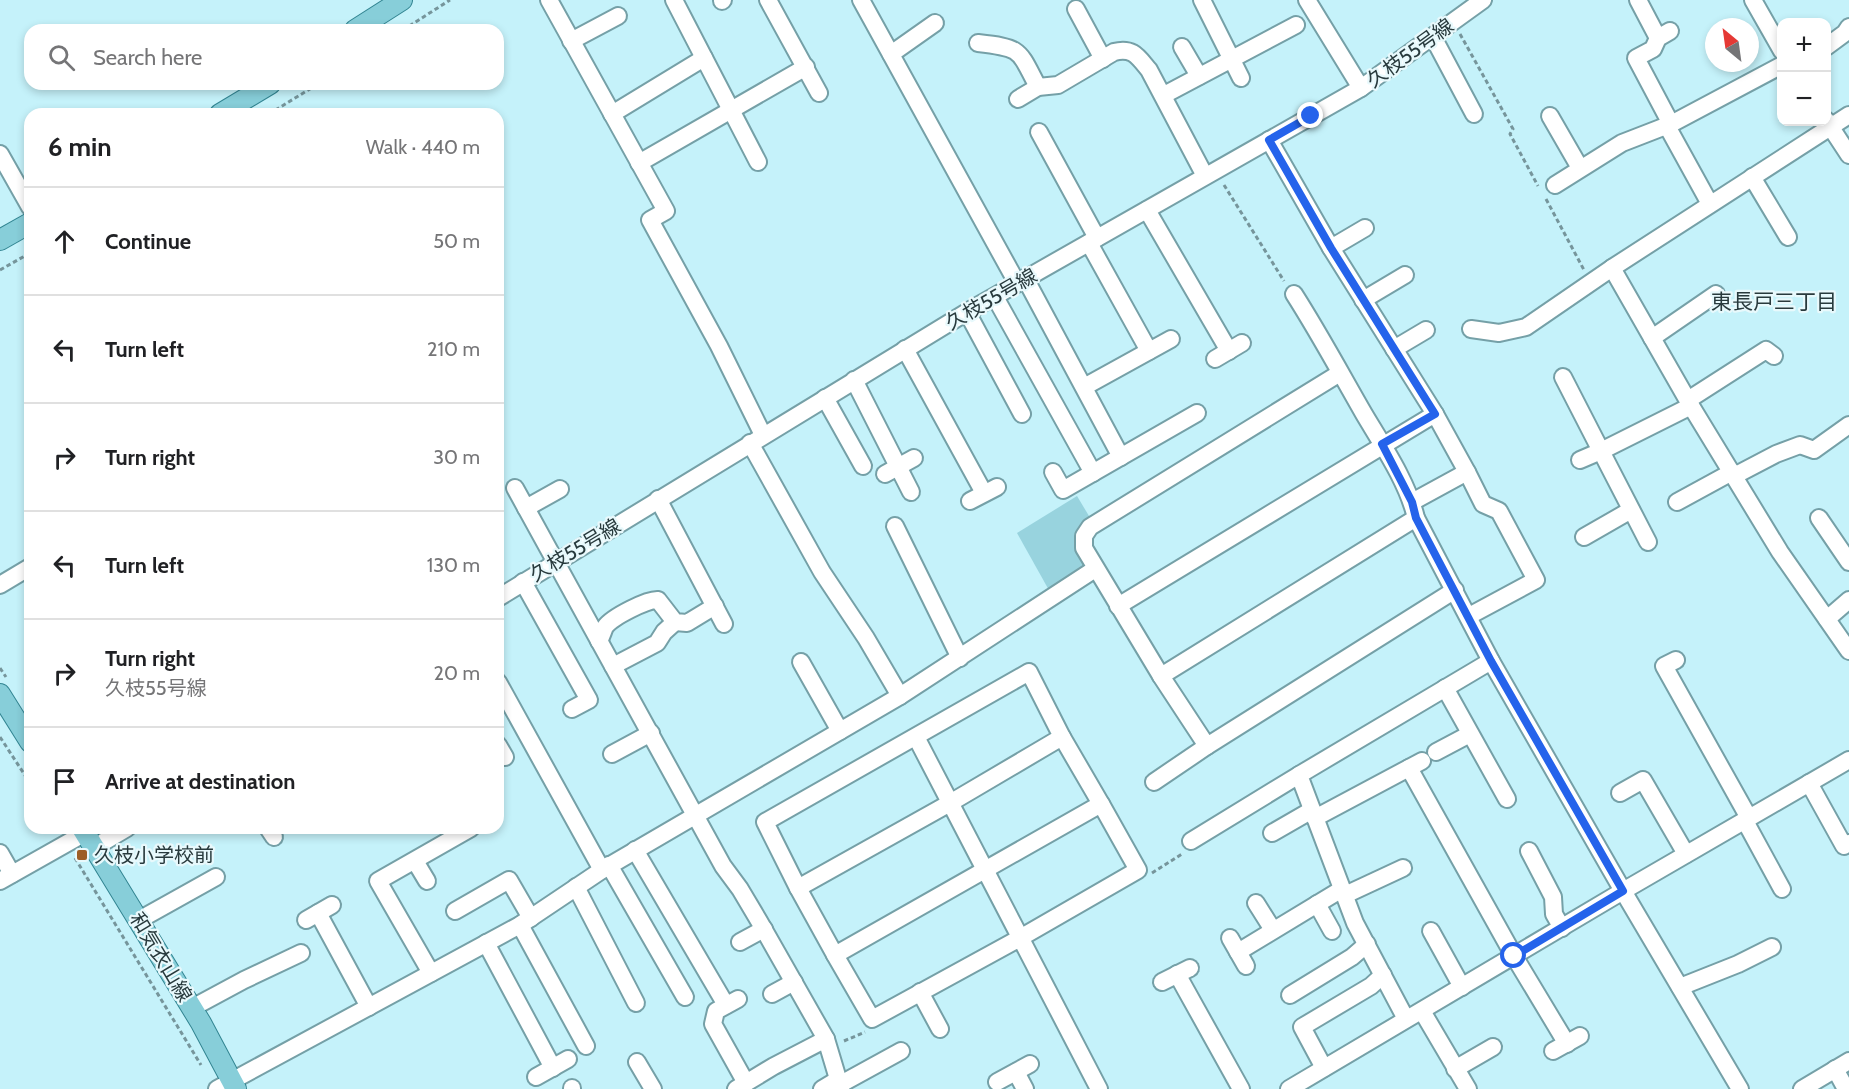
<!DOCTYPE html>
<html lang="en">
<head>
<meta charset="utf-8">
<style>
	:root { --surface:#fff; --page:#f6f6f6; --text:#202124; --muted:#757577; --line:#e0e0e0 }
	body { margin:0; font-family:Cabin,"Noto Sans JP",sans-serif; background:var(--page); color:var(--text) }
	.controls { position:absolute; right:18px; top:18px; display:grid; overflow:hidden; border-radius:12px; box-shadow:0 3px 9px #0003 }
	.controls button { width:54px; height:54px; display:grid; place-items:center; padding:0; border:0; border-bottom:2px solid var(--line); background:var(--surface); color:var(--text); font:30px sans-serif }
	.compass { position:absolute; left:1705px; top:18px; width:54px; height:54px; border-radius:50%; background:var(--surface); box-shadow:0 3px 9px #0003; rotate:331deg }
	.stop { position:absolute; width:18px; height:18px; margin:-14px; border:4px solid #2563eb; border-radius:50%; background:#fff }
	.stop.end { background:#2563eb; border-color:#fff; box-shadow:0 2px 6px #0008 }
	.list { margin:0; padding:0; list-style:none }
	h2 { display:flex; justify-content:space-between; align-items:center; height:78px; margin:0; padding:0 24px; font-size:26px }
	h2 small { font-size:20px; font-weight:400; color:var(--muted) }
	.list li { display:grid; grid-template-columns:39px 1fr auto; gap:18px; align-items:center; box-sizing:border-box; height:108px; padding:0 24px; border-top:2px solid var(--line) }
	.list b { display:block; font-size:22px; white-space:nowrap }
	.list p { margin:0; font-size:20px; white-space:nowrap; color:var(--muted) }
	.list em { font-size:20px; font-style:normal; color:var(--muted) }
	.icon { flex:none; width:33px; height:33px; fill:none; stroke:currentColor; stroke-width:2; stroke-linecap:round; stroke-linejoin:round }
	.map { position:relative; flex:none; width:1849px; height:1089px; overflow:hidden }
	.search { position:absolute; background:var(--surface); box-shadow:0 3px 9px #0003; left:24px; top:24px; width:480px; height:66px; display:flex; align-items:center; gap:15px; box-sizing:border-box; padding:0 21px; border-radius:18px; color:var(--muted); font-size:22px }
	.panel { position:absolute; background:var(--surface); box-shadow:0 3px 9px #0003; left:24px; top:108px; width:480px; height:726px; border-radius:18px }
	.map>svg:first-child { display:block }
	.green { fill:#98d3de }
	.lines { fill:none; stroke-linecap:round; stroke-linejoin:round }
	.minor-casing { stroke:#75a0a7; stroke-width:20 }
	.major-casing { stroke:#328592; stroke-width:22 }
	.path { stroke:#76959b; stroke-width:3; stroke-dasharray:4.5 3; stroke-linecap:butt }
	.minor { stroke:#fff; stroke-width:16 }
	.major { stroke:#87ced9; stroke-width:20 }
	.route { stroke:#2563eb; stroke-width:8 }
	.poi-dot { fill:#9d5e25; stroke:#e8f9fc; stroke-width:2 }
	.labels { text-anchor:middle; stroke-width:4.5; stroke-linejoin:round; paint-order:stroke }
	.street-label { font-size:20px; fill:#283a3d; stroke:#e8f9fc }
	.poi-label { font-size:20px; fill:#283a3d; stroke:#e8f9fc; text-anchor:start }
	.neighbourhood-label { font-size:21px; fill:#283a3d; stroke:#e8f9fc }
</style>
</head>
<body>
<div class="map">
<svg width="1849" height="1089" viewBox="0 0 1849 1089">
	<rect width="100%" height="100%" fill="#c5f2fa"/>
	<!-- green -->
	<polygon class="green" points="1077,496 1092,521 1088,566 1050,592 1017,533"/>
	<g class="lines">
		<!-- minor casing -->
		<g class="minor-casing">
			<g id="minor">
				<polyline points="549,0 666,211 650,220 719,346 763,435"/>
				<polyline points="674,0 758,162"/>
				<polyline points="768,0 819,93"/>
				<polyline points="861,0 1017,283"/>
				<polyline points="1202,0 1241,78"/>
				<polyline points="1307,0 1361,88"/>
				<polyline points="1638,0 1658,38"/>
				<polyline points="1753,0 1782,51"/>
				<polyline points="722,1 723,0"/>
				<polyline points="1076,9 1103,59"/>
				<polyline points="1670,31 1658,38 1653,49 1636,58 1671,124"/>
				<polyline points="1433,37 1474,114"/>
				<polyline points="571,41 618,16"/>
				<path d="M978 43C1022 48 1018 49 1038 87"/>
				<polyline points="1182,47 1199,76"/>
				<polyline points="1826,47 1845,33 1849,27"/>
				<polyline points="891,54 935,23"/>
				<polyline points="1164,95 1296,25"/>
				<path d="M1018 99 1038 87 1058 85 1114 52C1133 47 1138 57 1149 70L1205 176"/>
				<polyline points="612,114 704,58"/>
				<polyline points="1550,116 1580,168"/>
				<polyline points="1826,120 1849,155"/>
				<polyline points="1667,126 1710,204"/>
				<polyline points="1039,132 1097,238"/>
				<polyline points="1269,140 1331,248 1435,414 1467,472 1412,502"/>
				<polyline points="0,154 30,207"/>
				<polyline points="639,163 806,67"/>
				<polyline points="1752,177 1788,237"/>
				<polyline points="1555,185 1622,143 1671,124 1782,65"/>
				<polyline points="1147,210 1229,351"/>
				<polyline points="1089,243 1149,351"/>
				<polyline points="1331,248 1365,228"/>
				<polyline points="1612,268 1691,406 1780,552 1849,651"/>
				<polyline points="1025,278 1121,457"/>
				<path d="M1294 294C1319 333 1341 374 1364 414 1383 446 1408 483 1416 518L1491 661 1623 891 1740 1089"/>
				<polyline points="995,297 1093,473"/>
				<polyline points="1363,300 1405,275"/>
				<polyline points="967,312 1022,414"/>
				<polyline points="1471,329 1499,333 1526,327 1612,268 1849,115"/>
				<polyline points="1652,338 1716,294"/>
				<polyline points="905,349 984,493"/>
				<polyline points="1394,349 1426,330"/>
				<polyline points="1215,359 1242,343"/>
				<polyline points="1340,373 1090,527 1084,536 1084,548 1161,676 1207,746 1455,590"/>
				<polyline points="1563,377 1601,451 1580,460"/>
				<polyline points="854,380 911,492"/>
				<polyline points="1084,387 1171,339"/>
				<polyline points="825,398 863,466"/>
				<polyline points="1688,400 1766,350 1774,356"/>
				<polyline points="750,443 822,572 866,638 900,696"/>
				<polyline points="1053,472 1063,490 1197,413"/>
				<polyline points="1467,472 1483,504 1499,511 1536,580 1469,616"/>
				<polyline points="885,474 914,458"/>
				<polyline points="1734,476 1776,454 1800,445 1814,450 1849,425"/>
				<polyline points="515,488 723,866 740,889 759,921 826,1039 841,1089"/>
				<polyline points="658,499 724,624"/>
				<polyline points="970,501 997,487"/>
				<polyline points="1677,502 1732,472"/>
				<polyline points="526,508 560,489"/>
				<polyline points="1819,518 1849,562"/>
				<polyline points="895,526 960,658"/>
				<polyline points="1584,537 1631,510"/>
				<polyline points="1648,542 1601,451 1691,406"/>
				<polyline points="523,582 589,700 572,709"/>
				<polyline points="0,585 30,567"/>
				<polyline points="498,598 967,312 1361,88 1483,0"/>
				<polyline points="1118,606 1435,414"/>
				<polyline points="1827,619 1849,600"/>
				<path d="M599 641C602 636 603 631 605 627 612 617 648 599 658 600L675 622 687 623 715 606"/>
				<polyline points="1676,660 1664,666 1749,818"/>
				<polyline points="801,662 840,731"/>
				<polyline points="613,666 657,643 664,632 675,622"/>
				<polygon points="1029,672 1062,737 950,803 798,888 765,822"/>
				<polyline points="1161,676 1416,518"/>
				<polyline points="498,682 602,870"/>
				<polyline points="1445,688 1507,799"/>
				<polyline points="916,737 1099,1089"/>
				<polyline points="498,745 505,757"/>
				<polyline points="1436,752 1470,734"/>
				<polyline points="612,754 651,733"/>
				<polyline points="1409,768 1514,956 1567,1044"/>
				<polyline points="1154,782 1207,746"/>
				<polyline points="1809,783 1844,846 1849,843"/>
				<polyline points="1620,793 1643,780 1686,854"/>
				<polyline points="1315,818 1422,761"/>
				<polyline points="1745,821 1782,889"/>
				<polyline points="268,828 274,837"/>
				<polyline points="1272,833 1312,810"/>
				<polyline points="1191,841 1299,775"/>
				<polyline points="95,847 127,828"/>
				<polyline points="635,850 726,1005"/>
				<polyline points="1529,851 1553,897 1554,914 1562,928"/>
				<polyline points="0,853 12,874"/>
				<polyline points="415,861 427,881"/>
				<polyline points="609,865 685,997"/>
				<polyline points="0,881 85,833"/>
				<polyline points="576,887 636,1003"/>
				<polyline points="798,888 835,955 1101,804 1062,737"/>
				<polyline points="1345,895 1403,868"/>
				<polyline points="1256,903 1273,930"/>
				<polyline points="1317,904 1332,931"/>
				<polyline points="455,911 509,880 531,918"/>
				<polyline points="318,913 369,1007"/>
				<polyline points="139,920 216,877"/>
				<polyline points="306,920 332,905"/>
				<polyline points="520,925 586,1046"/>
				<polyline points="1431,931 1462,987"/>
				<polyline points="1230,938 1246,966"/>
				<polyline points="740,942 764,929"/>
				<polyline points="486,943 553,1068"/>
				<polyline points="1238,952 1342,889"/>
				<polyline points="835,955 872,1019 1020,938 1138,870 1101,804"/>
				<polyline points="431,973 378,881 471,828"/>
				<polyline points="1177,974 1241,1089"/>
				<polyline points="1162,982 1190,968"/>
				<polyline points="1680,987 1738,964 1772,947"/>
				<polyline points="920,992 940,1029"/>
				<polyline points="772,994 794,982"/>
				<polyline points="1290,995 1352,957 1367,944"/>
				<polyline points="738,999 716,1011 713,1024 746,1083"/>
				<polyline points="192,1008 244,980 301,953"/>
				<polyline points="1422,1011 1468,1089"/>
				<polyline points="1406,1019 1355,923 1299,775 1491,661"/>
				<polyline points="1553,1051 1580,1036"/>
				<polyline points="637,1062 653,1089"/>
				<polyline points="1324,1068 1302,1027 1371,986 1383,975"/>
				<polyline points="1455,1069 1493,1047"/>
				<polyline points="1835,1069 1846,1089"/>
				<polyline points="1016,1072 1025,1089"/>
				<polyline points="536,1077 568,1059"/>
				<polyline points="997,1082 1030,1064"/>
				<polyline points="839,1085 901,1051"/>
				<polyline points="572,1088 572,1089"/>
				<polyline points="217,1089 520,925 602,870 900,696 1095,569"/>
				<polyline points="736,1089 774,1066 826,1039"/>
				<polyline points="822,1089 837,1080"/>
				<polyline points="1289,1089 1623,891 1849,760"/>
				<polyline points="1802,1089 1849,1061"/>
			</g>
		</g>
		<!-- major casing -->
		<g class="major-casing">
			<g id="major">
				<polyline points="355,30 402,0"/>
				<polyline points="220,114 270,84"/>
				<polyline points="0,240 30,223"/>
				<polyline points="0,694 30,742"/>
				<polyline points="82,828 201,1023 236,1089"/>
			</g>
		</g>
		<!-- path -->
		<g class="path">
			<polyline points="403,30 450,0"/>
			<polyline points="1460,34 1513,129 1510,134 1538,186"/>
			<polyline points="269,114 318,84"/>
			<polyline points="1224,185 1284,281"/>
			<polyline points="1546,199 1584,270"/>
			<polyline points="0,270 30,253"/>
			<polyline points="0,668 6,677"/>
			<polyline points="0,737 30,783"/>
			<polyline points="75,858 201,1065"/>
			<polyline points="1152,873 1182,854"/>
			<polyline points="844,1041 865,1032"/>
		</g>
		<!-- minor -->
		<use href="#minor" class="minor"/>
		<!-- major -->
		<use href="#major" class="major"/>
	</g>
	<g class="lines">
		<!-- route -->
		<polyline class="route" points="1311,116 1269,140 1331,248 1435,414 1382,444 1412,502 1416,518 1491,661 1623,891 1514,956"/>
	</g>
	<!-- markers -->
	<rect class="poi-dot" x="76" y="849" width="12" height="12" rx="3"/>
	<g class="labels">
		<!-- street labels -->
		<g class="street-label">
			<text transform="translate(1410 53) rotate(-36)" y="7">久枝55号線</text>
			<text transform="translate(991 299) rotate(-30)" y="7">久枝55号線</text>
			<text transform="translate(575 550) rotate(-31)" y="7">久枝55号線</text>
			<text transform="translate(161 957) rotate(59)" y="7">和気衣山線</text>
		</g>
		<!-- poi labels -->
		<g class="poi-label">
			<text x="94" y="862">久枝小学校前</text>
		</g>
		<!-- neighbourhood labels -->
		<g class="neighbourhood-label">
			<text x="1774" y="309">東長戸三丁目</text>
		</g>
	</g>
</svg>
<div class="controls">
<button>+</button>
<button>−</button>
</div>
<svg class="compass" viewBox="-18 -18 36 36"><path d="M0-13l5 13h-10z" fill="#e53935"/><path d="M0 13l5-13h-10z" fill="#757577"/></svg>
<div class="stop" style="left:1514px;top:956px"></div>
<div class="stop end" style="left:1311px;top:116px"></div>
<div class="search"><svg class="icon" aria-label="search" viewBox="0 0 24 24"><circle cx="10" cy="10" r="6"/><path d="M15 15l6 6"/></svg>Search here</div>
<section class="panel">
<h2>6 min<small>Walk · 440 m</small></h2>
<ul class="list">
<li><svg class="icon" aria-label="ahead" viewBox="0 0 24 24"><path d="M12 20V5M6 11l6-6 6 6"/></svg><div><b>Continue</b></div><em>50 m</em></li>
<li><svg class="icon" aria-label="left" viewBox="0 0 24 24"><path d="M17 20v-9H6M10 6l-5 5 5 5"/></svg><div><b>Turn left</b></div><em>210 m</em></li>
<li><svg class="icon" aria-label="right" viewBox="0 0 24 24"><path d="M7 20v-9h11M14 6l5 5-5 5"/></svg><div><b>Turn right</b></div><em>30 m</em></li>
<li><svg class="icon" aria-label="left" viewBox="0 0 24 24"><path d="M17 20v-9H6M10 6l-5 5 5 5"/></svg><div><b>Turn left</b></div><em>130 m</em></li>
<li><svg class="icon" aria-label="right" viewBox="0 0 24 24"><path d="M7 20v-9h11M14 6l5 5-5 5"/></svg><div><b>Turn right</b><p>久枝55号線</p></div><em>20 m</em></li>
<li><svg class="icon" aria-label="arrive" viewBox="0 0 24 24"><path d="M6 21V4h12l-3 4 3 4H6"/></svg><div><b>Arrive at destination</b></div></li>
</ul>
</section>
</div>
</body>
</html>
